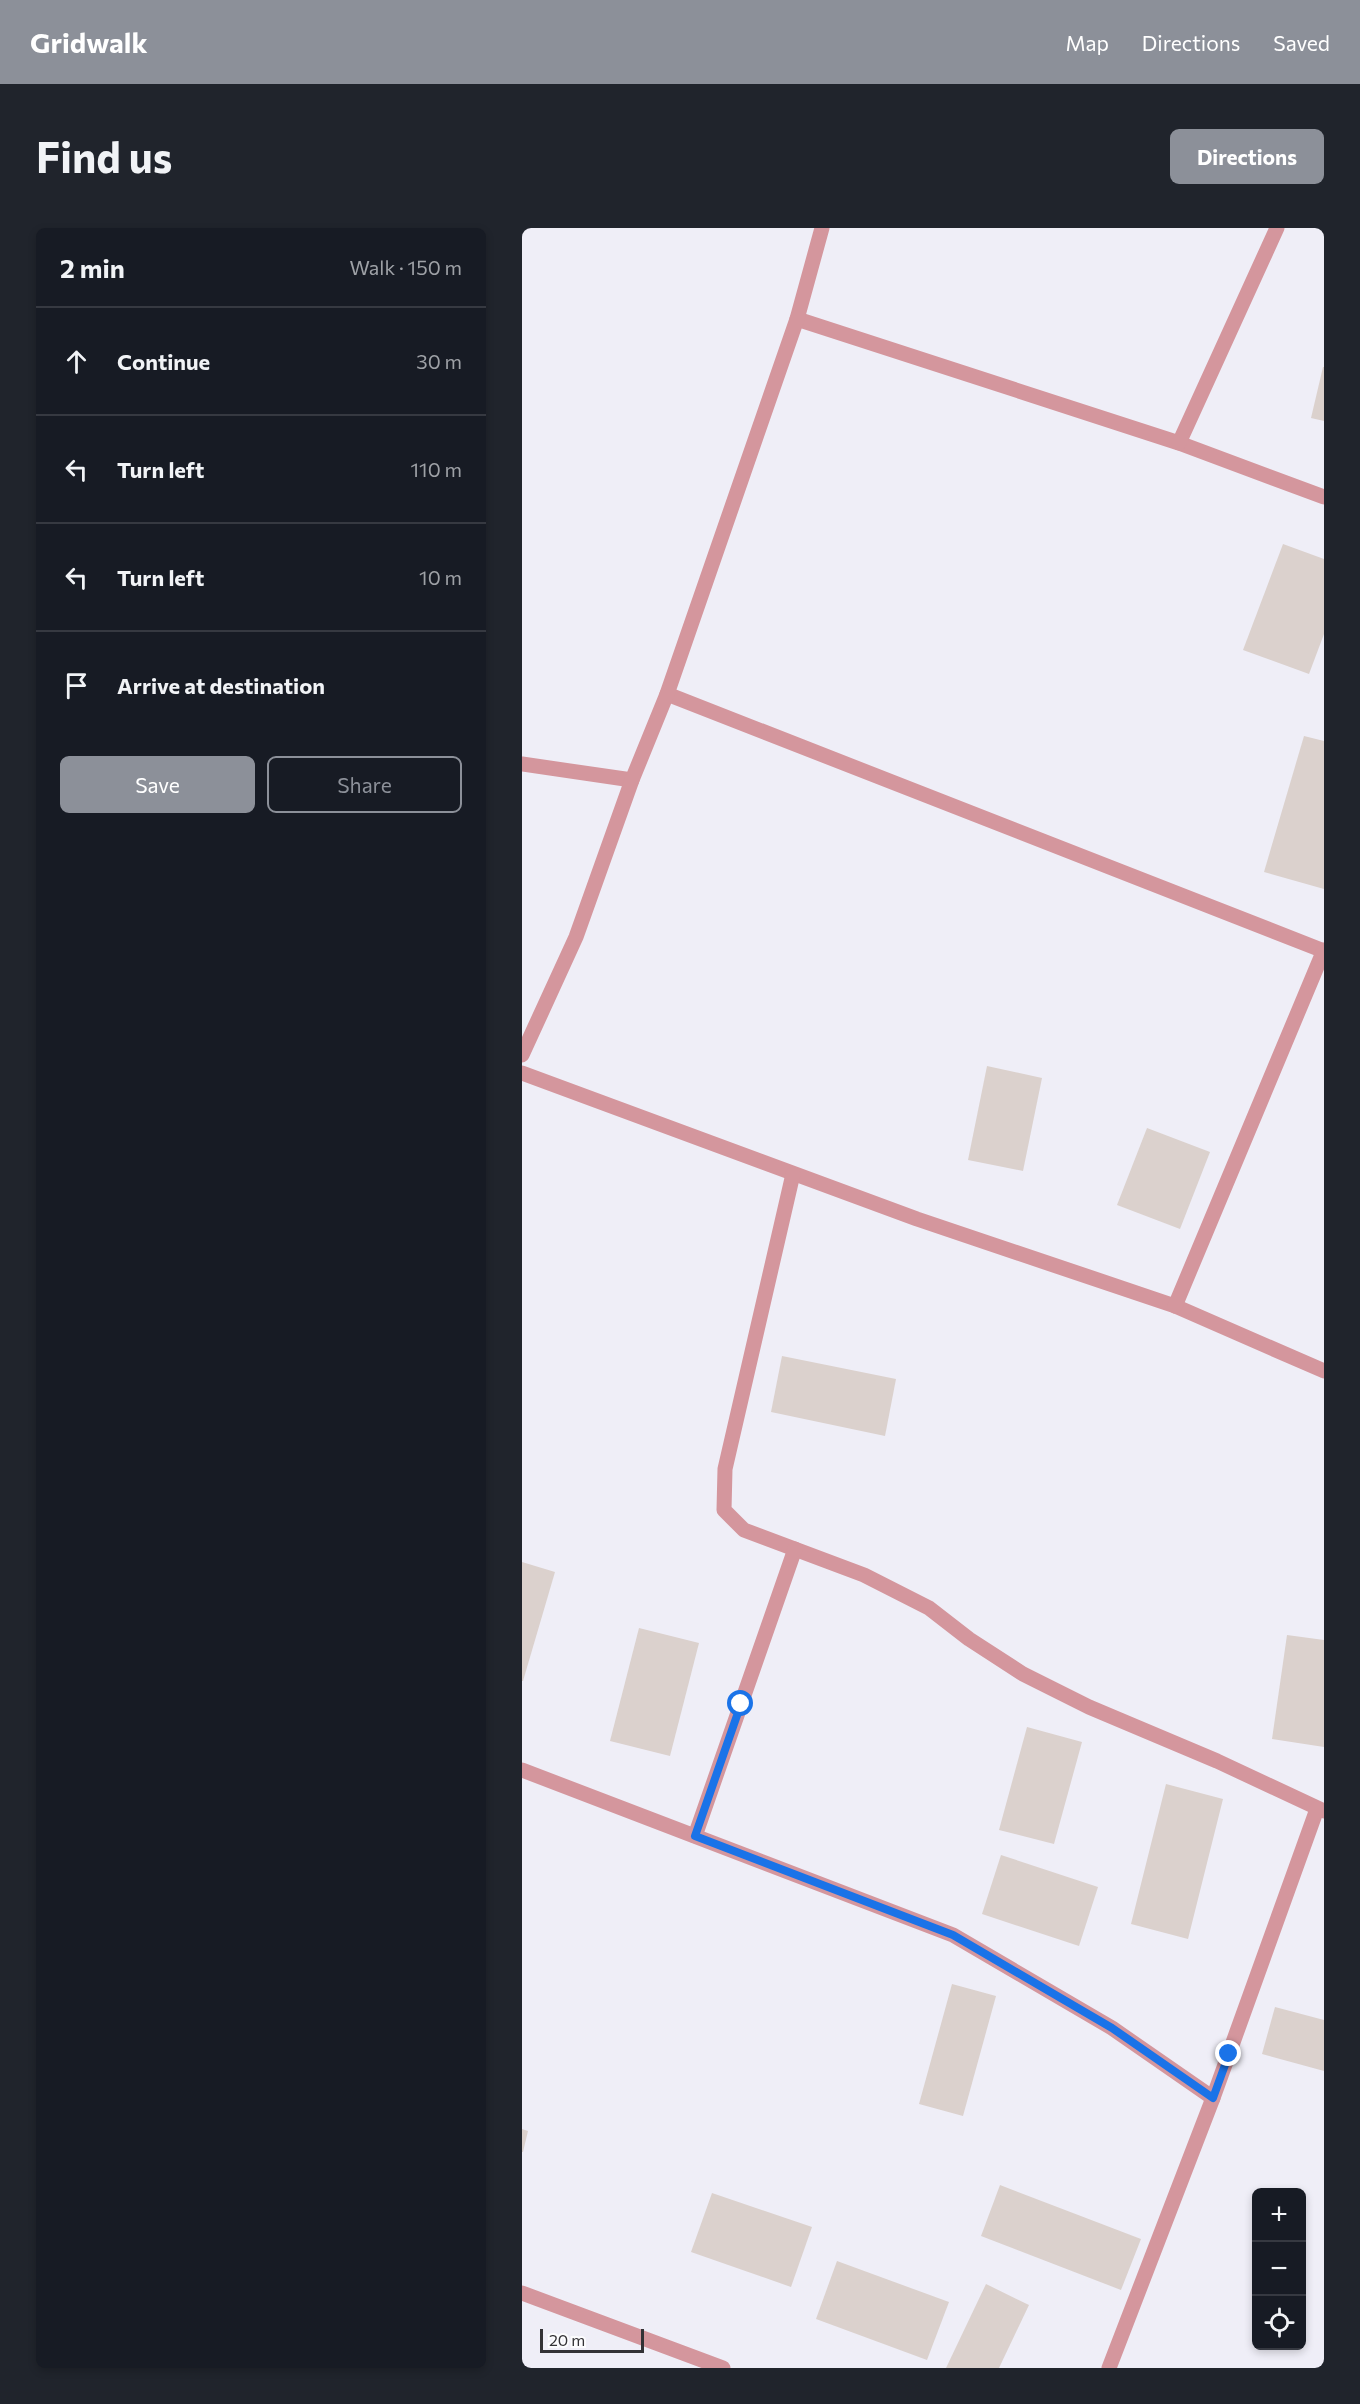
<!DOCTYPE html>
<html lang="en">
<head>
<meta charset="utf-8">
<style>
	:root { --surface:#171b24; --page:#20242c; --text:#f1f3f6; --muted:#9ea1a6; --line:#363941; --accent:#8c9099 }
	body { margin:0; font-family:Commissioner,sans-serif; background:var(--page); color:var(--text) }
	.controls { position:absolute; right:18px; bottom:18px; display:grid; overflow:hidden; border-radius:9px; box-shadow:0 3px 9px #0003 }
	.controls button { width:54px; height:54px; display:grid; place-items:center; padding:0; border:0; border-bottom:2px solid var(--line); background:var(--surface); color:var(--text); font:30px sans-serif }
	.scale { position:absolute; left:18px; bottom:15px; width:104px; box-sizing:border-box; padding-left:6px; border:3px solid #333236; border-top:0; font-size:16px; line-height:21px; white-space:nowrap; color:#333236; -webkit-text-stroke:4px #fcfcfe; paint-order:stroke }
	.stop { position:absolute; width:18px; height:18px; margin:-14px; border:4px solid #1a73e8; border-radius:50%; background:#fff }
	.stop.end { background:#1a73e8; border-color:#fff; box-shadow:0 2px 6px #0008 }
	.list { margin:0; padding:0; list-style:none }
	h2 { display:flex; justify-content:space-between; align-items:center; height:78px; margin:0; padding:0 24px; font-size:26px }
	h2 small { font-size:20px; font-weight:400; color:var(--muted) }
	.list li { display:grid; grid-template-columns:39px 1fr auto; gap:18px; align-items:center; box-sizing:border-box; height:108px; padding:0 24px; border-top:2px solid var(--line) }
	.list b { display:block; font-size:22px; white-space:nowrap }
	.list em { font-size:20px; font-style:normal; color:var(--muted) }
	.actions { display:flex; gap:12px; padding:18px 24px }
	.actions a { flex:1; padding:14px 0; border:2px solid var(--accent); border-radius:9px; text-align:center; font-size:21px; color:var(--accent) }
	.actions .main { background:var(--accent); color:#fff }
	.icon { flex:none; width:33px; height:33px; fill:none; stroke:currentColor; stroke-width:2; stroke-linecap:round; stroke-linejoin:round }
	.map { position:relative; flex:none; width:802px; height:2140px; overflow:hidden; border-radius:9px }
	header { display:flex; align-items:center; gap:36px; box-sizing:border-box; height:84px; padding:0 30px; background:var(--accent); color:#fff }
	header strong { font-size:28px }
	nav { display:flex; gap:33px; margin-inline-start:auto; font-size:21px }
	.intro { display:flex; align-items:center; justify-content:space-between; box-sizing:border-box; height:144px; padding:0 36px }
	h1 { margin:0; font-size:42px }
	.button { padding:15px 27px; border-radius:9px; background:var(--accent); color:#fff; font-size:21px; font-weight:700 }
	main { display:flex; gap:36px; padding:0 36px }
	aside { flex:1; background:var(--surface); border-radius:9px; box-shadow:0 3px 9px #0003 }
	.map>svg:first-child { display:block }
	.building { fill:#dbd1cd }
	.lines { fill:none; stroke-linecap:round; stroke-linejoin:round }
	.street { stroke:#d4969d; stroke-width:15 }
	.route { stroke:#1a73e8; stroke-width:8 }
</style>
</head>
<body>
<header>
<strong>Gridwalk</strong>
<nav><a>Map</a><a>Directions</a><a>Saved</a></nav>
</header>
<div class="intro"><h1>Find us</h1><a class="button">Directions</a></div>
<main>
<aside>
<h2>2 min<small>Walk · 150 m</small></h2>
<ul class="list">
<li><svg class="icon" aria-label="ahead" viewBox="0 0 24 24"><path d="M12 20V5M6 11l6-6 6 6"/></svg><div><b>Continue</b></div><em>30 m</em></li>
<li><svg class="icon" aria-label="left" viewBox="0 0 24 24"><path d="M17 20v-9H6M10 6l-5 5 5 5"/></svg><div><b>Turn left</b></div><em>110 m</em></li>
<li><svg class="icon" aria-label="left" viewBox="0 0 24 24"><path d="M17 20v-9H6M10 6l-5 5 5 5"/></svg><div><b>Turn left</b></div><em>10 m</em></li>
<li><svg class="icon" aria-label="arrive" viewBox="0 0 24 24"><path d="M6 21V4h12l-3 4 3 4H6"/></svg><div><b>Arrive at destination</b></div></li>
</ul>
<div class="actions"><a class="main">Save</a><a>Share</a></div>
</aside>
<div class="map">
<svg width="802" height="2140" viewBox="0 0 802 2140">
	<rect width="100%" height="100%" fill="#efeef7"/>
	<!-- building -->
	<g class="building">
		<polygon points="801,139 802,139 802,193 789,190"/>
		<polygon points="761,316 802,331 802,406 787,446 721,422"/>
		<polygon points="782,508 802,513 802,661 742,644"/>
		<polygon points="465,838 520,850 501,943 446,932"/>
		<polygon points="625,900 688,924 658,1001 595,977"/>
		<polygon points="260,1128 374,1151 363,1208 249,1184"/>
		<polygon points="0,1334 33,1344 1,1453 0,1453"/>
		<polygon points="117,1400 177,1415 148,1528 88,1513"/>
		<polygon points="765,1407 802,1412 802,1519 750,1511"/>
		<polygon points="505,1499 560,1514 532,1616 477,1602"/>
		<polygon points="644,1556 701,1571 666,1711 609,1696"/>
		<polygon points="479,1627 576,1659 557,1718 460,1686"/>
		<polygon points="430,1756 474,1768 441,1888 397,1876"/>
		<polygon points="753,1779 802,1792 802,1843 740,1826"/>
		<polygon points="0,1901 6,1903 1,1924 0,1924"/>
		<polygon points="478,1957 619,2011 599,2062 459,2008"/>
		<polygon points="190,1965 290,1999 269,2059 169,2024"/>
		<polygon points="315,2033 427,2074 405,2132 294,2091"/>
		<polygon points="464,2056 507,2077 477,2140 424,2140"/>
	</g>
	<g class="lines">
		<!-- street -->
		<g class="street">
			<polyline points="275,91 657,215 802,269"/>
			<polyline points="657,215 755,0"/>
			<polyline points="145,466 802,723"/>
			<polyline points="0,536 110,552"/>
			<polyline points="0,827 54,709 110,552 145,466 275,91 300,0"/>
			<polyline points="0,845 395,991 653,1078 802,1143"/>
			<polyline points="271,946 203,1241 202,1282 222,1302 342,1347 407,1380 447,1411 501,1446 567,1479 695,1533 802,1583"/>
			<polyline points="653,1078 802,722"/>
			<polyline points="0,1542 431,1707 590,1800 691,1870"/>
			<polyline points="173,1608 273,1321"/>
			<polyline points="0,2065 201,2140"/>
			<polyline points="587,2140 691,1870 795,1581"/>
		</g>
	</g>
	<g class="lines">
		<!-- route -->
		<polyline class="route" points="219,1476 173,1608 431,1707 590,1800 691,1870 707,1826"/>
	</g>
</svg>
<div class="controls">
<button>+</button>
<button>−</button>
<button><svg class="icon" aria-label="locate" viewBox="0 0 24 24"><circle cx="12" cy="12" r="6"/><path d="M12 2v4M12 18v4M2 12h4M18 12h4"/></svg></button>
</div>
<div class="scale">20 m</div>
<div class="stop" style="left:219px;top:1476px"></div>
<div class="stop end" style="left:707px;top:1826px"></div>
</div>
</main>
</body>
</html>
